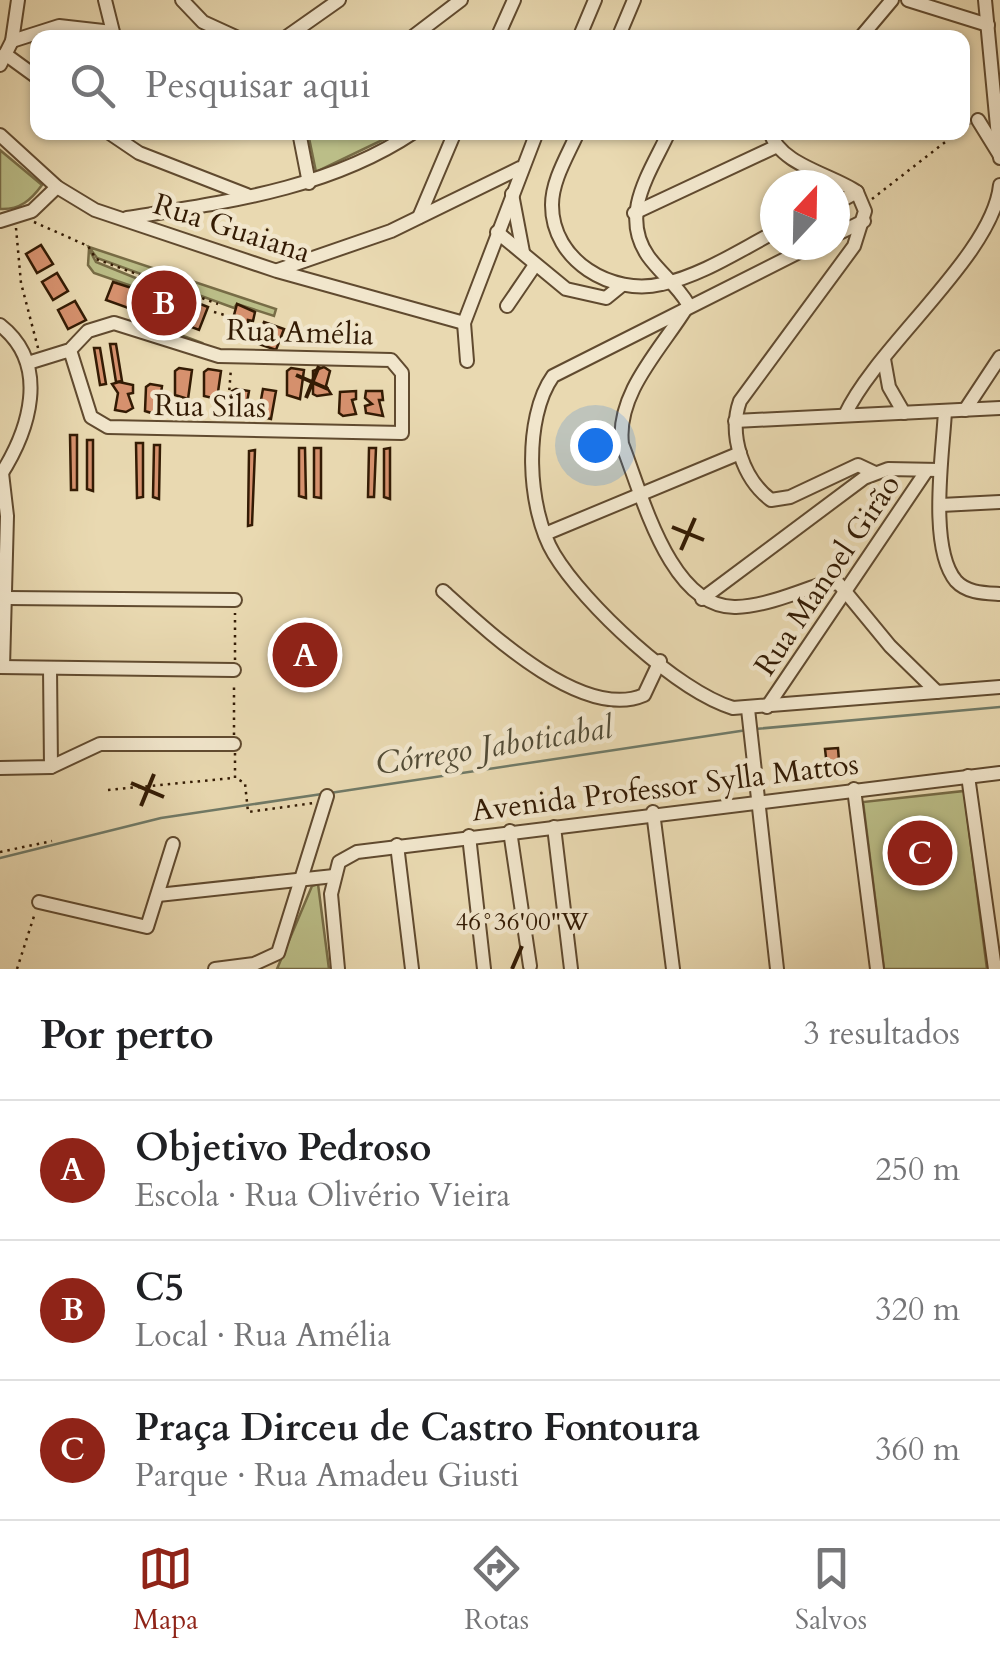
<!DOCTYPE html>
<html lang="pt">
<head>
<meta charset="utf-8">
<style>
	:root { --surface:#fff; --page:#f2f2f2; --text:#202124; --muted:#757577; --line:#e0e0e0; --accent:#8f2418 }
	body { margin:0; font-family:Cardo,serif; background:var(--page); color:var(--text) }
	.compass { position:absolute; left:760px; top:170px; width:90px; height:90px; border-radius:50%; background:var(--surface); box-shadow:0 2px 8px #0004; rotate:22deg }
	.you { position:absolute; left:595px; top:445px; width:35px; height:35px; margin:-25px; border:8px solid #fff; border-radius:50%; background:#1a73e8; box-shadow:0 0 0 15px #1a73e833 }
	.badge { display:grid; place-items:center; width:65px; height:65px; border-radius:50%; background:var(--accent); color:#fff; font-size:32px; font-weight:700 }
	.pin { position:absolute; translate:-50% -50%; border:5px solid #fff; box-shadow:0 2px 10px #0006 }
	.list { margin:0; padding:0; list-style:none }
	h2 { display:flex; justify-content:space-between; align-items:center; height:130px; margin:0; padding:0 40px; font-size:42px }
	h2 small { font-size:32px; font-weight:400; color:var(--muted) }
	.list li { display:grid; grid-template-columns:65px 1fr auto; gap:30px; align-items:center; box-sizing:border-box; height:140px; padding:0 40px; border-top:2px solid var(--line) }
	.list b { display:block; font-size:38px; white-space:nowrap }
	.list p { margin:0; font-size:32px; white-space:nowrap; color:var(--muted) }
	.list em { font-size:32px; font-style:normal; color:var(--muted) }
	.icon { flex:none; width:55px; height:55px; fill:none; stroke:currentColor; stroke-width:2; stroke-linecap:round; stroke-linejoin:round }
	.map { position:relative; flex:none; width:1000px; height:969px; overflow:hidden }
	.search { position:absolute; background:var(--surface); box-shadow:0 2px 8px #0004; left:30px; right:30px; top:30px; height:110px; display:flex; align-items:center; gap:25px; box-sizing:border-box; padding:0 35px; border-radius:20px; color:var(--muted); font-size:38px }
	.sheet { height:550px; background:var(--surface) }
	nav { display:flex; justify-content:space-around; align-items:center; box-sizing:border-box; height:140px; border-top:2px solid var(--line); background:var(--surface); font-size:28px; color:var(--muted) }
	nav a { display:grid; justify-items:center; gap:5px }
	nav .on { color:var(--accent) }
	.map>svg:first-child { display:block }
	.green { fill:#bbbe88; stroke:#776c46; stroke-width:2.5 }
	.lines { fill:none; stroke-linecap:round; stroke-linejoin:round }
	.stream { stroke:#707a67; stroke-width:2.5 }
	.building { fill:#d6916e; stroke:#331b04; stroke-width:2.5 }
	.minor-casing { stroke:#604a2f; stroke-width:16 }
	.path { stroke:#331b04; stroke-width:2.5; stroke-dasharray:2.5 5; stroke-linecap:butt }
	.minor { stroke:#f1e6cc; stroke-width:12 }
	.ticks { fill:none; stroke:#331b04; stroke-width:4 }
	.labels { text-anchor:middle; stroke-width:9; stroke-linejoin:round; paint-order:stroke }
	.street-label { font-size:30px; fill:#331b04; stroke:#f1e6cc }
	.water-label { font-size:32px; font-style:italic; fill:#514b36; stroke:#f1e6cc }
	.ticks-label { font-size:25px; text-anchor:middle; fill:#331b04; stroke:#f1e6cc; stroke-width:9; stroke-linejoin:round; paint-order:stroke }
</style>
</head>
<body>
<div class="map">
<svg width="1000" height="969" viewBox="0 0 1000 969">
	<rect width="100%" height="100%" fill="#e9d9b1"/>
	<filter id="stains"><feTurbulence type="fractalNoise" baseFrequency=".002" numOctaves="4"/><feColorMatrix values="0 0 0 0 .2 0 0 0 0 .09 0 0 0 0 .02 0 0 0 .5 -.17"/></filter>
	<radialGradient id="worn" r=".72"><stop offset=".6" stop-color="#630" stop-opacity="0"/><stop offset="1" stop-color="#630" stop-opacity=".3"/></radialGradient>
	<!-- green -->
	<g class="green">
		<polygon points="308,133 308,132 397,133 316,172"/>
		<path d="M0 150 42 185C31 200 20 210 0 209Z"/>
		<polygon points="89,247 276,309 274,316 237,304 234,308 97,258"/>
		<polygon points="89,249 96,262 158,287 149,310 173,320 170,331 202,343 197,352 134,325 146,291 94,273 88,265"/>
		<polygon points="964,791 987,969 884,969 863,802"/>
		<polygon points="318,884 329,969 277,969 312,886"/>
	</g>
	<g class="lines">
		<!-- stream -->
		<g class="stream">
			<polyline points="755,729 1000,707"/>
			<polyline points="330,793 747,730"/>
			<polyline points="0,858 161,818 322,794"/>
		</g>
	</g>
	<!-- building -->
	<g class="building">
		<polygon points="41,245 53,264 37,273 26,254"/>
		<polygon points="57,273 68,291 53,300 42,282"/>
		<polygon points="113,282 138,290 131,309 106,300"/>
		<polygon points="158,287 180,296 171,319 149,310"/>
		<polygon points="185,298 208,307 199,330 176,321"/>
		<polygon points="75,301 86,320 68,329 58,310"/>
		<polygon points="237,304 255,312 253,321 248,320 248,337 232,335 229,331 238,317 234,315"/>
		<polygon points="264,322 284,329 276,350 256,343"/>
		<polygon points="110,344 116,344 122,381 116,382"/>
		<polygon points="94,348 100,348 106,384 100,385"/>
		<polygon points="324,367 330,371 326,386 331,394 317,396 313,394 313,371"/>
		<polygon points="179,368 192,370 188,399 175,395 175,371"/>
		<polygon points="291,368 304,370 300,399 287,395 287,371"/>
		<polygon points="208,369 221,371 217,399 204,396 204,372"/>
		<polygon points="119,382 133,385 133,393 128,394 133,408 126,412 115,410 118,393 112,384"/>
		<polygon points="150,384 162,386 158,415 145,411 146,387"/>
		<polygon points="236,389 249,391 244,419 231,415 232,391"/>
		<polygon points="263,389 276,391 271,419 258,416"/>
		<polygon points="356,391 356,399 352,400 356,414 343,416 339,413 340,392"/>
		<polygon points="366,391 382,391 383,400 379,400 383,416 366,413 365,406 372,404 365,398"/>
		<polygon points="70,435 77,435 77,490 71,490"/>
		<polygon points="87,440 93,440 93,491 87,489"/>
		<polygon points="136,443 143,443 143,497 137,498"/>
		<polygon points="154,445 160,445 159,499 153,497"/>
		<polygon points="299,448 305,448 306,498 299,496"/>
		<polygon points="314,448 321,448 321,498 314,497"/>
		<polygon points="369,448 376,448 374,497 368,497"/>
		<polygon points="390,448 390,499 384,497 384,449"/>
		<polygon points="255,450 252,525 248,526 249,451"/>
		<polygon points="838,748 840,774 828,775 825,749"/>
	</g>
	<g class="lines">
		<!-- minor casing -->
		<g class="minor-casing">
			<g id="minor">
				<polyline points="105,0 114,36"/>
				<polyline points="182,0 203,22 238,38"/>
				<polyline points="908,0 988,25"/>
				<polyline points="985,0 1000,158"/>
				<polyline points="285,38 339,0"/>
				<polyline points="411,38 461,0"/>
				<polyline points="497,38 514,0"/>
				<polyline points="579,38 595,0"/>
				<polyline points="618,38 634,0"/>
				<polyline points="860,38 892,0"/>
				<polyline points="12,41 59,26 112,32"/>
				<polyline points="5,54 38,78"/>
				<polyline points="0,65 12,41 18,0"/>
				<polyline points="978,120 999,154"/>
				<polyline points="108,132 139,153 247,195"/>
				<polyline points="299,132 309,183"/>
				<path d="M578 132C568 155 552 180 552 205 552 261 612 296 662 284 701 276 740 250 775 232"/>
				<path d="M669 132C650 173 619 214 648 256 661 274 677 285 688 304"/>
				<path d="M770 132C780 165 831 174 857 192L865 211 854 246 740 401C728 435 743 479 771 500L790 497 858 465 875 473"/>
				<polyline points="0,135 57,187 95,210 277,271 464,323"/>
				<polyline points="512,194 523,252"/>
				<polyline points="835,204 857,192"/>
				<polyline points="634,213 775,147"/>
				<polyline points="419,217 455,132"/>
				<path d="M127 218C226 202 329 189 414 132"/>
				<polyline points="0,221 32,211 57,187"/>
				<polyline points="497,232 566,289 606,298 622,285"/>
				<polyline points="835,235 864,221"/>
				<path d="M813 245 553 376C523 418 527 509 554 554 584 604 677 691 733 708L1000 687"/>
				<polyline points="278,270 391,231 520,168"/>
				<polyline points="507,306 535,265"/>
				<path d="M687 307C662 348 616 393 622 444 642 494 670 609 736 607 766 606 798 592 827 582L839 584 890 646 937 692"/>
				<path d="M0 325C51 365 29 431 0 476"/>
				<polyline points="884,359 889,387 904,413"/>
				<polyline points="467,361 464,323 537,132"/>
				<polyline points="28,363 70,350 88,331 114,323 219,356 391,360 402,373 402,433 108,427 91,417 70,350"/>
				<polyline points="965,410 1000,357"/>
				<path d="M945 411C943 452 928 548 956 581 967 593 984 593 1000 594"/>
				<path d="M845 415C877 346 993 255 1000 185"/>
				<polyline points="735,421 1000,408"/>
				<polyline points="2,473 7,516 3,667"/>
				<polyline points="941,505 1000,502"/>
				<polyline points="545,534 740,453"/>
				<path d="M443 591C485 629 582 722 644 695L660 661"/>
				<polyline points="7,598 235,600"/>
				<polyline points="702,599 864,478 888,469 939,470"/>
				<polyline points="0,667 234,670"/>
				<polyline points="50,668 51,767"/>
				<polyline points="767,707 927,470"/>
				<polyline points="748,709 777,969"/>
				<polyline points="0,768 51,767 100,744 234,744"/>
				<polyline points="968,776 995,969"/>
				<polyline points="854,789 877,969"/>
				<polyline points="653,812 673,969"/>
				<polyline points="554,827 571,969"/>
				<polyline points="510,831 530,966"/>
				<polyline points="469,836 484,969"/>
				<polyline points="397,845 412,969"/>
				<polyline points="158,895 334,876"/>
				<polyline points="39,902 147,927 173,844"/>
				<polyline points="215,969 254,964 278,953 327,796"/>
				<polyline points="338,969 331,894 339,862 357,852 1000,773"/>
			</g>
		</g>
		<!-- path -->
		<g class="path">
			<polyline points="962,129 970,123"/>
			<polyline points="872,199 958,132"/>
			<polyline points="34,222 88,246 96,259 218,304"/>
			<polyline points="16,228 21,283 38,348"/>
			<polyline points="214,312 232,317"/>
			<polyline points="227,420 231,368"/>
			<polyline points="235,660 235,613"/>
			<polyline points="234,735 234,683"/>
			<polyline points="235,753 235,778 245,783 248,812 314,803"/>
			<polyline points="108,790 233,778"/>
			<polyline points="0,852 52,841"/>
			<polyline points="17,969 35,913"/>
		</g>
		<!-- minor -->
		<use href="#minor" class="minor"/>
	</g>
	<!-- ticks -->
	<path class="ticks" d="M296 375 328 389M306 398 319 366M672 527 704 540M681 550 695 518M131 783 164 797M141 806 154 774M512 969 522 946"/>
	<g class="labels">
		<!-- street labels -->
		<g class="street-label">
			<text transform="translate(232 228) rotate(18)" y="10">Rua Guaiana</text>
			<text transform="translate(300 332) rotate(2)" y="10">Rua Amélia</text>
			<text transform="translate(210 406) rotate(1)" y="10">Rua Silas</text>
			<text transform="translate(827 575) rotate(-56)" y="10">Rua Manoel Girão</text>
			<text transform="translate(665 787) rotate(-7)" y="10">Avenida Professor Sylla Mattos</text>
		</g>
		<!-- water labels -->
		<g class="water-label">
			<text transform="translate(494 745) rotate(-9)" y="11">Córrego Jaboticabal</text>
		</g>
	</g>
	<g class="ticks-label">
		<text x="522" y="930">46°36'00"W</text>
	</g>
	<rect width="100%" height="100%" filter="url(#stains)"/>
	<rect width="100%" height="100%" fill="url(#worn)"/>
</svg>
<svg class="compass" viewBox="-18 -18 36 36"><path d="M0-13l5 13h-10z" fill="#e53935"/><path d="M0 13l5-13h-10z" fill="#757577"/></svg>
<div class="you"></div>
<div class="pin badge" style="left:305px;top:655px">A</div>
<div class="pin badge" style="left:164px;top:303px">B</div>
<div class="pin badge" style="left:920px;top:853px">C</div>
<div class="search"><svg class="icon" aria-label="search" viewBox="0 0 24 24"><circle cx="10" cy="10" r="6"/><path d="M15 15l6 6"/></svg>Pesquisar aqui</div>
</div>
<section class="sheet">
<h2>Por perto<small>3 resultados</small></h2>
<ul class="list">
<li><span class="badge">A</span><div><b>Objetivo Pedroso</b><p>Escola · Rua Olivério Vieira</p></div><em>250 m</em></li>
<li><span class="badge">B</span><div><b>C5</b><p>Local · Rua Amélia</p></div><em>320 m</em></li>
<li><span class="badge">C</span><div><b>Praça Dirceu de Castro Fontoura</b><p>Parque · Rua Amadeu Giusti</p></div><em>360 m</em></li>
</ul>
</section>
<nav>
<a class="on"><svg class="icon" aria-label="map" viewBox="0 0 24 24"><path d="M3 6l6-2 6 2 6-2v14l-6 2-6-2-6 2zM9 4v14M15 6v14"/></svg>Mapa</a>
<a><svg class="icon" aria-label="directions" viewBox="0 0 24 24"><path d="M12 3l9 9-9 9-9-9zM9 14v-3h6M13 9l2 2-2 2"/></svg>Rotas</a>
<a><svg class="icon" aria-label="saved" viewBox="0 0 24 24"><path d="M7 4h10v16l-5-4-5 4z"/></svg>Salvos</a>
</nav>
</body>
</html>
